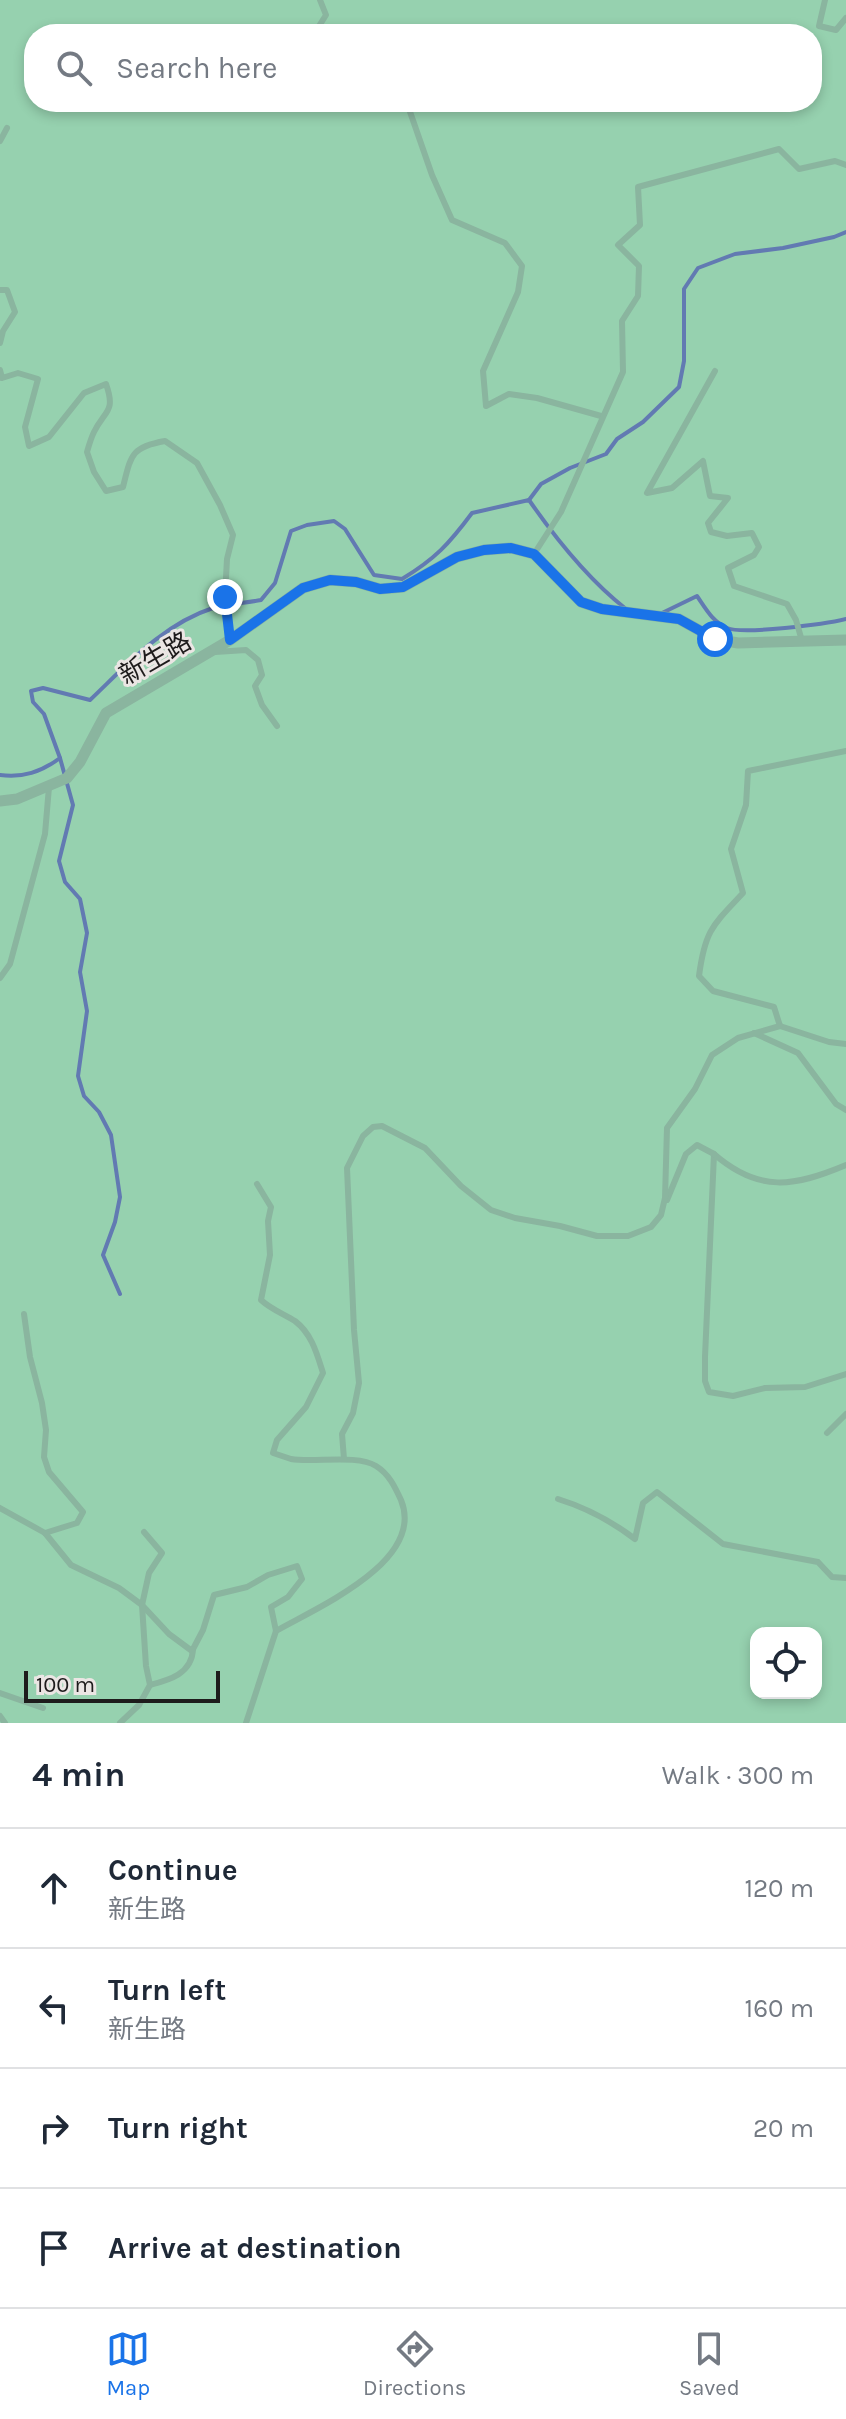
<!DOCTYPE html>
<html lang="en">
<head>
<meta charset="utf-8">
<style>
	:root { --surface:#fff; --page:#f2f2f3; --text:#1f2937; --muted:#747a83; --line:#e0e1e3; --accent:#1a73e8 }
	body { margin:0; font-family:Karla,"Noto Sans TC",sans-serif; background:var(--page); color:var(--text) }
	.controls { position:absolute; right:24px; bottom:24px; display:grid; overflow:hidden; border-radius:16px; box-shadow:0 4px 12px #0003 }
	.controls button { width:72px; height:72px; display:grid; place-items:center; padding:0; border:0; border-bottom:2px solid var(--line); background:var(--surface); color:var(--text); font:40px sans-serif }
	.scale { position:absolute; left:24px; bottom:20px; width:196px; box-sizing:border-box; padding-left:8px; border:4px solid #1e1c1c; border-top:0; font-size:22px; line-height:28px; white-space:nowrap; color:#1e1c1c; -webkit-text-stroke:6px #ebe6e4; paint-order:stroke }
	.stop { position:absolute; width:24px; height:24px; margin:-18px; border:6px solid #1a73e8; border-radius:50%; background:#fff }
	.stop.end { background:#1a73e8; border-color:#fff; box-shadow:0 2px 8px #0008 }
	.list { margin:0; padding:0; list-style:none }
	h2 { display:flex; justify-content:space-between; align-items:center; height:104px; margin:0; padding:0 32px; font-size:34px }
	h2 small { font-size:26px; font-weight:400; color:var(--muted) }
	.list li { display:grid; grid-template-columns:52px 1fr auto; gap:24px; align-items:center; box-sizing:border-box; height:120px; padding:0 32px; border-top:2px solid var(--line) }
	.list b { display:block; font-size:30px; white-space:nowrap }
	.list p { margin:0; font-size:26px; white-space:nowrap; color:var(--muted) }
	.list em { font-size:26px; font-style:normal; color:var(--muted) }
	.icon { flex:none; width:44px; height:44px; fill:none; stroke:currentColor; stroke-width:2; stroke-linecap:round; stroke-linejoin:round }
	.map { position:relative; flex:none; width:846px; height:1723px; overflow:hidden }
	.search { position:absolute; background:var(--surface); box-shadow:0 4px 12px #0003; left:24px; right:24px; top:24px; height:88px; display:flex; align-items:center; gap:20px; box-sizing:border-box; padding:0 28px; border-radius:32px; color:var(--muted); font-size:30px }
	.sheet { height:584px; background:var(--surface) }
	nav { display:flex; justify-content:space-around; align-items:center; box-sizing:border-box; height:112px; border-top:2px solid var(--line); background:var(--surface); font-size:22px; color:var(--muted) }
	nav a { display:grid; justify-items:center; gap:4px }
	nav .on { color:var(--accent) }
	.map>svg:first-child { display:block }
	.green { fill:#96d1af; fill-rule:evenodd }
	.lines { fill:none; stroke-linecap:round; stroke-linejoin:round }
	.stream { stroke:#627ab2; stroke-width:4 }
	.lane { stroke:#8ab59f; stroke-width:6 }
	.street { stroke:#8ab59f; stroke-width:11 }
	.route { stroke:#1a73e8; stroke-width:10 }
	.labels { text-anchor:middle; stroke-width:6; stroke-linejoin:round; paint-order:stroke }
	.street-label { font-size:26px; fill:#1e1c1c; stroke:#ebe6e4 }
</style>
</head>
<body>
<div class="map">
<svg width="846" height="1723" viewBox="0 0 846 1723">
	<rect width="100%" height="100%" fill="#ebe6e4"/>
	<!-- green -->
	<path class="green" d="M0 0H846V1723H0ZM34 34H812V102H34ZM756 1633H816V1693H756Z"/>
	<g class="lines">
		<!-- stream -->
		<g class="stream">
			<polyline points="529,500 541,484 570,468 606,454 617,439 643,422 679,387 684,361 684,289 698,268 735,254 783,248 834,237 846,232"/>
			<path d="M660 614 697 596C706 609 712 621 727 628 743 635 826 624 846 619"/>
			<polyline points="60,758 73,805 59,861 65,882 80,899 87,933 80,972 87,1011 78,1076 84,1096 99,1112 111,1135 120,1197 115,1222 103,1255 120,1294"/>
			<path d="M0 775C23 778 41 772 60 758L44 714 33 702 31 691 43 688 90 700C126 666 163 624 213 608 228 604 246 603 261 600L275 583 291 531 307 525 334 521 345 529 374 575 402 579C435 559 449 544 472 513L529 500C556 539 589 580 626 609"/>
		</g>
		<!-- lane -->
		<g class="lane">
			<polyline points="825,0 819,26 836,30 846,18"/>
			<polyline points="314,34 326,15 320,0"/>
			<polyline points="403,102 408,106 432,175 452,220 505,243 522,266 518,292 483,371 486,406 509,394 537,398 601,416"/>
			<polyline points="0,141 7,128"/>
			<polyline points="0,290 7,290 15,312 3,331 0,343"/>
			<path d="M0 370 2 378 18 373 38 379 25 427 29 446 49 437 84 393 106 384C116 412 105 410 94 432 91 438 89 445 87 452L94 472 106 491 123 487C131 455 131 447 165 441L197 463 220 505 233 535 227 559 225 596 230 640"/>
			<polyline points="715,371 647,493 672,488 703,461 710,496 728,498 708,523 711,532 727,536 752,533 759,547 754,555 728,568 734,586 787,604 796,620 802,641"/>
			<polyline points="534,554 561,512 623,372 622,321 638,296 639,266 618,245 640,225 638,187 779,149 799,169 835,161 846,165"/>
			<polyline points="215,652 246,650 258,660 262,675 255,686 262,705 277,726"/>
			<polyline points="0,978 10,964 45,834 49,787"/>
			<path d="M780 1026 774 1007 713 991 699 976C705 930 713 925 743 893L731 849 746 805 748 771 846 751"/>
			<polyline points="754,1033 798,1053 836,1104 846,1110"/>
			<path d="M846 1165C794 1187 759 1193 714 1154L705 1357V1381L709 1392 733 1396 765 1388 805 1387 846 1374"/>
			<polyline points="667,1200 686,1154 697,1145 714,1154"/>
			<polyline points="24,1314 30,1357 42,1403 46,1430 44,1457 49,1472 83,1512 77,1523 45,1533"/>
			<polyline points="827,1433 846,1414"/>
			<polyline points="344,1459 342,1434 353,1413 359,1383 354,1330 347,1168 363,1136 373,1127 382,1126 425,1148 461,1186 491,1210 515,1218 560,1226 597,1236 628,1236 651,1227 661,1215 665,1198 667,1128 695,1089 712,1055 738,1038 780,1026 829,1042 846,1044"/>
			<path d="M558 1499C587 1508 610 1520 635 1539L643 1503 657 1492 723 1544 818 1562 832 1577 846 1578"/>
			<polyline points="0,1508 45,1533 71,1565 119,1588 142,1605 169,1634 192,1651 203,1630 214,1595 247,1587 268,1575 297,1566 302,1579 288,1597 271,1607 276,1631"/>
			<path d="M150 1685C169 1680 192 1674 193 1649"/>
			<polyline points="0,1693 43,1708"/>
			<polyline points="0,1716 5,1723"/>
			<polyline points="120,1723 139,1705 150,1685 146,1666 142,1605 149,1573 162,1553 144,1532"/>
			<path d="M246 1723 276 1631C318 1607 426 1561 401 1500 395 1487 389 1474 376 1466 357 1454 313 1463 291 1459 285 1457 279 1455 273 1453L277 1440 306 1407 323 1373C317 1354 312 1334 295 1321 284 1314 272 1310 261 1300L270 1255 268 1221 271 1207 257 1184"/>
		</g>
		<!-- street -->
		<polyline class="street" points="0,801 17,799 67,778 80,762 106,713 230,640 303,588 330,580 356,582 380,589 403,587 457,557 484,550 511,548 534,554 581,602 602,609 679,619 715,639 738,643 846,640"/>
	</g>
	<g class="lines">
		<!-- route -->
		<polyline class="route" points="225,597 230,640 303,588 330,580 356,582 380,589 403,587 457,557 484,550 511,548 534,554 581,602 602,609 679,619 715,639"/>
	</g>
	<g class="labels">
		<!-- street labels -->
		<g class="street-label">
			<text transform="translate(155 658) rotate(-30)" y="9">新生路</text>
		</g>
	</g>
</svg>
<div class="controls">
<button><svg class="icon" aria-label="locate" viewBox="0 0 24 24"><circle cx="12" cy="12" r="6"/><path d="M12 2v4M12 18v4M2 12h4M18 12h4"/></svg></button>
</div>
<div class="scale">100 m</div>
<div class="stop" style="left:715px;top:639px"></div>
<div class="stop end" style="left:225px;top:597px"></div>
<div class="search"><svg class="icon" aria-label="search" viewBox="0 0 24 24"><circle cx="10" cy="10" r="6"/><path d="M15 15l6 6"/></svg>Search here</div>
</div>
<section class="sheet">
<h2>4 min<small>Walk · 300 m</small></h2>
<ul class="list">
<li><svg class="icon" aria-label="ahead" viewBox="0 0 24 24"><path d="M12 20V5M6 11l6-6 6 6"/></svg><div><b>Continue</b><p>新生路</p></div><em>120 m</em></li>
<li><svg class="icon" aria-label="left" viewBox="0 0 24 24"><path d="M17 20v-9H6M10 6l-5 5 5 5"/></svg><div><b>Turn left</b><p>新生路</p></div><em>160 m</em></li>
<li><svg class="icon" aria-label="right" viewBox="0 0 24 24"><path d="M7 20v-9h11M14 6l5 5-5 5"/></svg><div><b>Turn right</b></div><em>20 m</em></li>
<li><svg class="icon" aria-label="arrive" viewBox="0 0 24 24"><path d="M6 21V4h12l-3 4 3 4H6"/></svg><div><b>Arrive at destination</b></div></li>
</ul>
</section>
<nav>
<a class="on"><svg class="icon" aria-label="map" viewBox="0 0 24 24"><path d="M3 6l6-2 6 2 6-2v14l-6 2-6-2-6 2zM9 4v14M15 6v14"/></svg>Map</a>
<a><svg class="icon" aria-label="directions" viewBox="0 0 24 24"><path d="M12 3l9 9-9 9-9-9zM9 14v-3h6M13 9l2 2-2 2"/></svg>Directions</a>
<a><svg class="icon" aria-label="saved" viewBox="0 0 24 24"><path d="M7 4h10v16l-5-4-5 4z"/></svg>Saved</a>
</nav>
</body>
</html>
